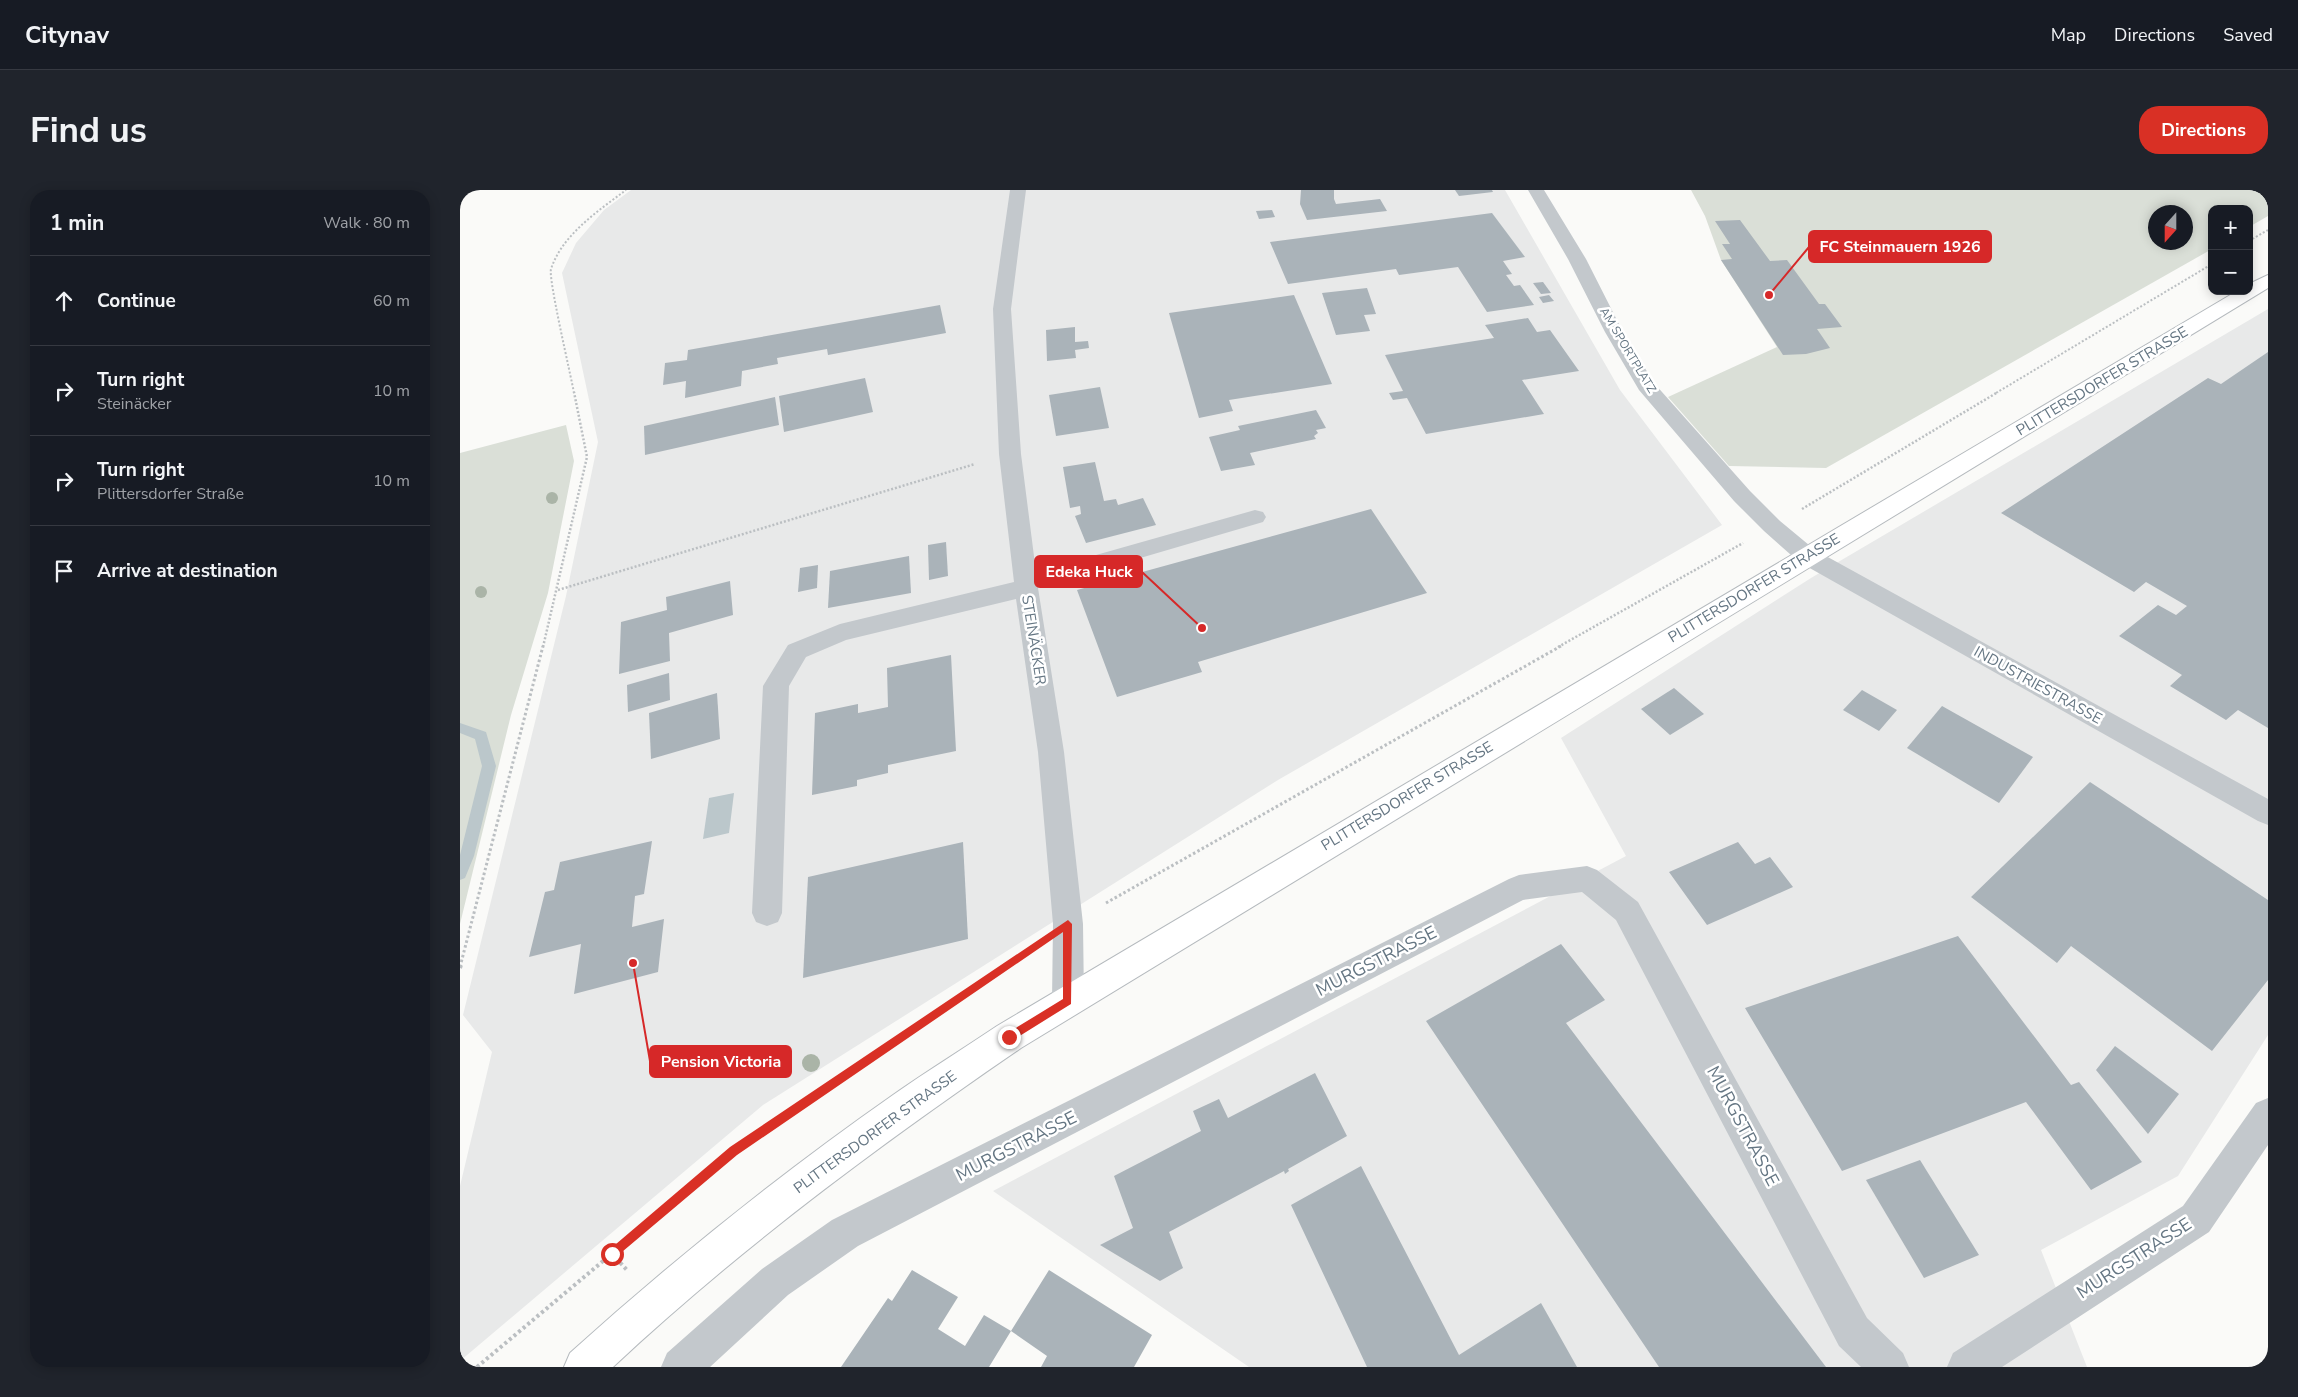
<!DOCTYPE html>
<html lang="en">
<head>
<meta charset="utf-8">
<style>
	:root { --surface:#171b24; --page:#20242c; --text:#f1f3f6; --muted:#9ea1a6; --line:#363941; --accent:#d93025 }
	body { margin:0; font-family:"Nunito Sans",sans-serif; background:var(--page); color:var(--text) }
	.controls { position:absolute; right:15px; top:15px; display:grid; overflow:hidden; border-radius:10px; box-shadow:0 2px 12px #0003 }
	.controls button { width:45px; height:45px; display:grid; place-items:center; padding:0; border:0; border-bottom:1px solid var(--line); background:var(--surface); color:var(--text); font:25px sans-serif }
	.compass { position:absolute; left:1688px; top:15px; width:45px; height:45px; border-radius:50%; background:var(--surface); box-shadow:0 2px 12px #0003; rotate:201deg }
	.stop { position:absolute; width:15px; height:15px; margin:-11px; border:4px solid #d93025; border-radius:50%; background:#fff }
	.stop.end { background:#d93025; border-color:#fff; box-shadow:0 1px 5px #0008 }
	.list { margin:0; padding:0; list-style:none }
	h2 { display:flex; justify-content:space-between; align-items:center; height:65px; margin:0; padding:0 20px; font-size:21px }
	h2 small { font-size:16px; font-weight:400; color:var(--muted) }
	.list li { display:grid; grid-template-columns:32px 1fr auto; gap:15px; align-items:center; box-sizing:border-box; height:90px; padding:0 20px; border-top:1px solid var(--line) }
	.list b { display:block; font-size:19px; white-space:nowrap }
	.list p { margin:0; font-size:16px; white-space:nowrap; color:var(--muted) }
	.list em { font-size:16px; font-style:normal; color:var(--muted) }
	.icon { flex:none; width:28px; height:28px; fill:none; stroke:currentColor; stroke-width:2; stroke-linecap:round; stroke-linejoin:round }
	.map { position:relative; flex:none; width:1808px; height:1177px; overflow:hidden; border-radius:20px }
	header { display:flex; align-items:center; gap:30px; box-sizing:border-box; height:70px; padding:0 25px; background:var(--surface); border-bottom:1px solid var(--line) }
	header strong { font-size:24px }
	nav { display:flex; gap:28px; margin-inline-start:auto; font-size:18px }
	.intro { display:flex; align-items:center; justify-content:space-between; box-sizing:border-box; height:120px; padding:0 30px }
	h1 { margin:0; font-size:35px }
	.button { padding:12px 22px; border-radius:20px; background:var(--accent); color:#fff; font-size:18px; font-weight:700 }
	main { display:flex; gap:30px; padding:0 30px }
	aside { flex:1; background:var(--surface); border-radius:20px; box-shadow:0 2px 12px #0003 }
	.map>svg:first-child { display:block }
	.built { fill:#e8e9e9 }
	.green { fill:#dadfd7; fill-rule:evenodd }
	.water { fill:#bbc7cb }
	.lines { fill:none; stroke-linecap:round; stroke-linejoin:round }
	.stream { fill:#bbc7cb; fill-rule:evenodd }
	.building { fill:#aab3b9 }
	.major-casing { stroke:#b5babe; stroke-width:2 }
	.path-far3 { stroke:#bbbfc2; stroke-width:2; stroke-dasharray:2 2; stroke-linecap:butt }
	.path-far2 { stroke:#bbbfc2; stroke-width:2.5; stroke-dasharray:2 2; stroke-linecap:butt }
	.path-far1 { stroke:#bbbfc2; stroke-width:3; stroke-dasharray:2.5 2.5; stroke-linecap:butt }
	.path { stroke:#bbbfc2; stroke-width:4; stroke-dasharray:3 3; stroke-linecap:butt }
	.minor { fill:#c3c8cc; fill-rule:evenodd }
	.major { fill:#fff; fill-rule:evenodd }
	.tree { fill:#aab4a7 }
	.route { fill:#d93025 }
	.labels { text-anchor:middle; stroke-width:5; stroke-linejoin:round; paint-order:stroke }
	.far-street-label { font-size:12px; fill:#657683; stroke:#fff }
	.street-label { font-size:15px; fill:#657683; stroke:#fff }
	.near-street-label { font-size:18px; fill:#657683; stroke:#fff }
	.leader { fill:none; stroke:#d62828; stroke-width:2 }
	.callout-dot { fill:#d62828; stroke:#fff; stroke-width:2 }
	.callout { fill:#d62828; stroke:#d62828; stroke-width:2 }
	.callout-label { font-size:16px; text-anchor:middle; font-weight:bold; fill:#fff }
</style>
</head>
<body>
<header>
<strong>Citynav</strong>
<nav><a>Map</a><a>Directions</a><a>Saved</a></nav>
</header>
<div class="intro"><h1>Find us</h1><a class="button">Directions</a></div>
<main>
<aside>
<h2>1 min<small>Walk · 80 m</small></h2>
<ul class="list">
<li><svg class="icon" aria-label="ahead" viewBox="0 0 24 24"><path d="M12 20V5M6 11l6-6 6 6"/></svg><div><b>Continue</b></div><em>60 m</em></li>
<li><svg class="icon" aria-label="right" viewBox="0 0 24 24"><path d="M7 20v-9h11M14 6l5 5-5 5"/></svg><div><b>Turn right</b><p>Steinäcker</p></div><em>10 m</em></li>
<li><svg class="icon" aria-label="right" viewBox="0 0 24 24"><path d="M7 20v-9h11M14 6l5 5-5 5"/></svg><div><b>Turn right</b><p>Plittersdorfer Straße</p></div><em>10 m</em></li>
<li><svg class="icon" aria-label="arrive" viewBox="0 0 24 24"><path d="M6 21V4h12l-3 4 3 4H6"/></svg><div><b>Arrive at destination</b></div></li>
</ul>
</aside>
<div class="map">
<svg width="1808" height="1177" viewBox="0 0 1808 1177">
	<rect width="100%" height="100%" fill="#fafaf8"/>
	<!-- built -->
	<g class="built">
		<polygon points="171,0 1045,0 1160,200 1262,335 818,590 303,915 0,1171 0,996 32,862 3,825 106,406 138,252 102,83 116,53 144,20"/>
		<polygon points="1808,119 1808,845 1718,986 1581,1060 1627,1177 789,1177 533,1001 1166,666 1101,548 1351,388"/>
	</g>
	<!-- green -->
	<g class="green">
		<path d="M1231 0H1808V26L1789 37V19H1752V59L1366 278 1269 276 1208 207 1317 157 1261 70 1245 26ZM1696 22H1726V52H1696Z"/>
		<polygon points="106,235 114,271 88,403 51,525 0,734 0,263"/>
	</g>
	<!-- water -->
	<polygon class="water" points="274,603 269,643 243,649 249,608"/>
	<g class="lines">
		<!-- stream -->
		<polygon class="stream" points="0,533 26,542 36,576 14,666 5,688 0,690 0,665 22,576 15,549 0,543"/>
	</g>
	<!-- building -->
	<g class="building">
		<polygon points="841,0 874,0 874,9 876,14 920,9 927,21 847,30 840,14"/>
		<polygon points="995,0 1032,0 1033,2 999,6"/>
		<polygon points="812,20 815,27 799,29 796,21"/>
		<polygon points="1032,23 1065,67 1043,71 1052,84 1046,85 1054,96 1060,95 1074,115 1027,122 998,77 939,85 936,79 828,94 810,52"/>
		<polygon points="1280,30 1310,71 1327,70 1359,114 1365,114 1382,137 1357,139 1370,158 1346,164 1323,165 1261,70 1272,69 1262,54 1270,54 1255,31"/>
		<polygon points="1083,92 1091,103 1081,104 1073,93"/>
		<polygon points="907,98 916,124 904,125 910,141 876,145 862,103"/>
		<polygon points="834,105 872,194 769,210 773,221 739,228 709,123"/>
		<polygon points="1089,105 1094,111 1083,113 1079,107"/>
		<polygon points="480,115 486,143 368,165 367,159 317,168 318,174 282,181 281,196 225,208 226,191 203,195 205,173 227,170 228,160"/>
		<polygon points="1068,128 1077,142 1090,140 1119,181 1062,190 1084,224 966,244 947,208 933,210 929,203 943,201 925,165 1034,148 1025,135"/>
		<polygon points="615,137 615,152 628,151 629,158 615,160 616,168 587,171 586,140"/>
		<polygon points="1808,162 1808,538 1778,520 1766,530 1710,496 1722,485 1659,446 1698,415 1716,425 1727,416 1686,392 1674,402 1541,323 1748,188 1761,194"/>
		<polygon points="405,188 413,222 324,242 319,206"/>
		<polygon points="640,197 649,238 596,246 589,205"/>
		<polygon points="315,207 319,235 185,265 184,236"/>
		<polygon points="856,220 866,238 856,240 858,243 854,246 856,249 790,263 795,275 761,281 749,247 780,240 778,236"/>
		<polygon points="635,272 644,311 656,309 658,315 683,308 696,335 626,353 615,326 621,324 620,316 610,318 603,277"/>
		<polygon points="911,319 967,403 738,472 742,482 657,507 617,400"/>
		<polygon points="486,352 488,386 469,390 468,355"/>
		<polygon points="449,366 451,403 368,418 370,381"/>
		<polygon points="358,375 357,398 338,402 340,378"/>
		<polygon points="270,391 273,425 209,443 210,471 159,484 161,432 207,420 206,407"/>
		<polygon points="491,465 496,561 428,575 428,583 397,590 397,596 352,605 355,523 398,514 398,523 428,517 427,478"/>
		<polygon points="209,483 210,510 168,522 167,495"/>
		<polygon points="1214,498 1244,524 1210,545 1181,519"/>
		<polygon points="1402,500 1437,520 1419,541 1383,520"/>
		<polygon points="257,503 260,549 191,569 189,523"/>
		<polygon points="1482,516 1573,567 1539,613 1447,558"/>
		<polygon points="1630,592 1808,710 1808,790 1752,861 1611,756 1597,773 1511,707"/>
		<polygon points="192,651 184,704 175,706 172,737 204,729 198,782 114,804 121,754 69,767 85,702 94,700 100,672"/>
		<polygon points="503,652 508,749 343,788 348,687"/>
		<polygon points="1278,652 1295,674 1310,667 1333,697 1247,735 1209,682"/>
		<polygon points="1498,746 1611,895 1619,892 1682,972 1631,1000 1566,912 1382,981 1285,818"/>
		<polygon points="1101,754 1145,810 1106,833 1366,1177 1199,1177 966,831"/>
		<polygon points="1655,856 1719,904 1688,944 1636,880"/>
		<polygon points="855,883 887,946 828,979 829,981 825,984 824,981 709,1042 723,1078 700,1091 640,1055 673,1038 654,986 741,941 733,921 759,909 768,928"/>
		<polygon points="1460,970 1519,1065 1464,1088 1406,990"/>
		<polygon points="901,976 999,1165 1081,1113 1117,1177 907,1177 831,1015"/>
		<polygon points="452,1080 498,1107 478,1139 505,1156 524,1125 551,1141 589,1080 692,1145 674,1177 581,1177 587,1166 551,1141 529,1177 381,1177 428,1108 432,1111"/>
	</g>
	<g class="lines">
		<!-- major casing -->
		<g class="major-casing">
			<path id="major" d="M1808 85V98L561 858C418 956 279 1059 153 1177H104L110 1163C212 1071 320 984 433 905 467 881 503 859 537 836L1777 101H1789V94Z"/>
		</g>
		<!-- path-far3 -->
		<g class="path-far3">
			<polyline points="1789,51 1808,40"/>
			<path d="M114 203C111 186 88 88 91 79 102 45 138 21 166 0"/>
			<polyline points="1536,203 1752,74"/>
		</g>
		<!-- path-far2 -->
		<g class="path-far2">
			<polyline points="1342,319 1538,202"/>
			<polyline points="98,400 515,274"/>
			<polyline points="83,457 127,267 114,202"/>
			<polyline points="1098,457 1283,353"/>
		</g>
		<!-- path-far1 -->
		<g class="path-far1">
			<polyline points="646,713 1101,456"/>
			<polyline points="0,777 83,456"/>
			<polyline points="546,777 567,762"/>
		</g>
		<!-- path -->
		<g class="path">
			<polyline points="0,778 1,775"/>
			<polyline points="152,1064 167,1080"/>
			<polyline points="17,1177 274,961 547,775"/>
		</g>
		<!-- minor -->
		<g class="minor">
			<polygon points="550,0 566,0 551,119 561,264 576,382 795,320 803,322 806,327 803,332 578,398 604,562 623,734 624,811 619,822 608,826 597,822 592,811 593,734 578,562 556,409 386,450 346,467 329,496 322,723 318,732 307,736 296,732 292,723 303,496 328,455 380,434 554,392 539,264 533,119"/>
			<polygon points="1068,0 1084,0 1126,69 1163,142 1194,193 1290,301 1320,331 1355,360 1808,609 1808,635 1798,631 1339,372 1304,341 1274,311 1179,200 1145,142 1108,69"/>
			<polygon points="1127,676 1137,680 1178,712 1407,1128 1443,1163 1449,1177 1401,1177 1379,1156 1156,730 1122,702 1063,710 398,1056 328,1105 250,1177 201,1177 207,1163 302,1079 372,1030 1049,689 1059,685"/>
			<polygon points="1808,908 1808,955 1749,1042 1542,1177 1487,1177 1493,1163 1723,1016 1796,913"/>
		</g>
		<!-- major -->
		<use href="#major" class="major"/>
	</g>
	<!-- trees -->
	<g class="tree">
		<circle cx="92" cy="308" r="6"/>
		<circle cx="21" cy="402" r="6"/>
		<circle cx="351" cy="873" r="9"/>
	</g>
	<!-- route -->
	<polygon class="route" points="608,730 612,734 611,814 553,850 546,850 546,844 603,809 603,742 277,965 156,1067 149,1067 149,1060 270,957"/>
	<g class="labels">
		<!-- far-street labels -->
		<g class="far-street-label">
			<text transform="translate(1168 160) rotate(59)" y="4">AM SPORTPLATZ</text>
		</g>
		<!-- street labels -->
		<g class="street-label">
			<text transform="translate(1642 191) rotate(-31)" y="5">PLITTERSDORFER STRASSE</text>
			<text transform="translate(1294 398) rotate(-31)" y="5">PLITTERSDORFER STRASSE</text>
			<text transform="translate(574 450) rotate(81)" y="5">STEINÄCKER</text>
			<text transform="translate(1578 495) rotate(29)" y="5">INDUSTRIESTRASSE</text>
			<text transform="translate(947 606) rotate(-31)" y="5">PLITTERSDORFER STRASSE</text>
			<text transform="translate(415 942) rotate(-36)" y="5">PLITTERSDORFER STRASSE</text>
		</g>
		<!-- near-street labels -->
		<g class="near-street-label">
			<text transform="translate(916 771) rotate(-27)" y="6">MURGSTRASSE</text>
			<text transform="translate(1283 936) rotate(62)" y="6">MURGSTRASSE</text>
			<text transform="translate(556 956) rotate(-27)" y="6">MURGSTRASSE</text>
			<text transform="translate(1674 1068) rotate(-33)" y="6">MURGSTRASSE</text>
		</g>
	</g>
	<!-- callouts -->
	<path class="leader" d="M1309 105L1349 57M742 438L682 382M173 773L190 871"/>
	<g class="callout-dot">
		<circle cx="1309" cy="105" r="5"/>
		<circle cx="742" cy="438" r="5"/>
		<circle cx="173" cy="773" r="5"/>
	</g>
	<g class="callout">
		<rect x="1349" y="41" width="182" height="31" rx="5"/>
		<rect x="575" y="366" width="107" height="31" rx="5"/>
		<rect x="190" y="856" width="141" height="31" rx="5"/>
	</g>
	<g class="callout-label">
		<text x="1440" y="62">FC Steinmauern 1926</text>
		<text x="629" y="387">Edeka Huck</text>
		<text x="261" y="877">Pension Victoria</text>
	</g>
</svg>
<div class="controls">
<button>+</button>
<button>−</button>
</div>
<svg class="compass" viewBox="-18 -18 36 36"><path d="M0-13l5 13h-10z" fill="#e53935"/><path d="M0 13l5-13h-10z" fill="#9ea1a6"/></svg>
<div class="stop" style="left:152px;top:1064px"></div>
<div class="stop end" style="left:549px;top:847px"></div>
</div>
</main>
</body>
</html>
